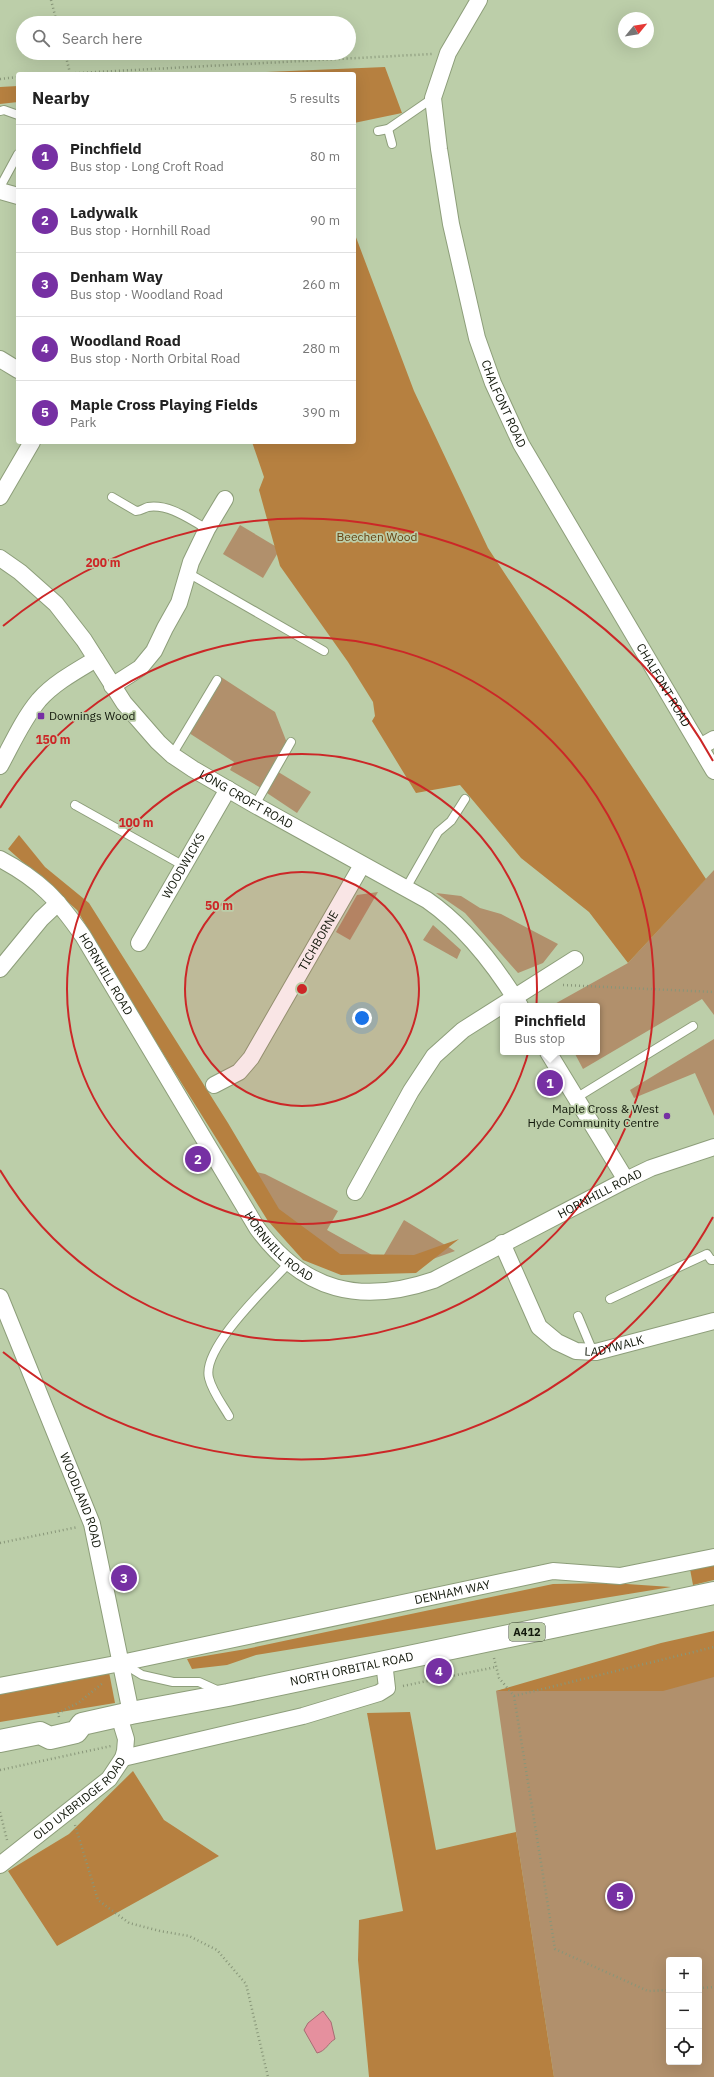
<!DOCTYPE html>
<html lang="en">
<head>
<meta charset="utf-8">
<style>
	:root { --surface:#fff; --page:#f6f6f6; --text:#222; --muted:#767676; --line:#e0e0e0; --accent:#7630a3 }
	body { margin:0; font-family:"IBM Plex Sans",sans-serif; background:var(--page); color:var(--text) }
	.controls { position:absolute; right:12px; bottom:12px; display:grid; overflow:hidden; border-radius:4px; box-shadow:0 4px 16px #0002 }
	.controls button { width:36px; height:36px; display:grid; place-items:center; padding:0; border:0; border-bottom:1px solid var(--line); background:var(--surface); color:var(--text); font:20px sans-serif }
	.compass { position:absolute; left:618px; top:12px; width:36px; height:36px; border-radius:50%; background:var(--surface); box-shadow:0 4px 16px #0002; rotate:60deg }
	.you { position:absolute; left:362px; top:1018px; width:14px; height:14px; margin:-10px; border:3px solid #fff; border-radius:50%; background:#1a73e8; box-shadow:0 0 0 6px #1a73e833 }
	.badge { display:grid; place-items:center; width:26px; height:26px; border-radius:50%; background:var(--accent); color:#fff; font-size:13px; font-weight:700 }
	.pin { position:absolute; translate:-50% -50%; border:2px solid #fff; box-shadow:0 1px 4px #0006 }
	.popup { position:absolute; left:500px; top:1003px; width:100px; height:52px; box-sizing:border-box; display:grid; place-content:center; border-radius:4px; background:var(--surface); filter:drop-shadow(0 1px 3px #0005); font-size:13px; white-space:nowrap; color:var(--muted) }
	.popup b { font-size:15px; color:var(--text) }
	.popup::after { content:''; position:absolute; left:50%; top:100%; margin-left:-8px; border:8px solid transparent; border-top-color:var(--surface) }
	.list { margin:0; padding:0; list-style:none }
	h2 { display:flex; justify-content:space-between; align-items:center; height:52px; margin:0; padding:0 16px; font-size:17px }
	h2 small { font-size:13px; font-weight:400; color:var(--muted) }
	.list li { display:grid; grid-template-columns:26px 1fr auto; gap:12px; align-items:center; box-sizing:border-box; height:64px; padding:0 16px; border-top:1px solid var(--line) }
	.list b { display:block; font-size:15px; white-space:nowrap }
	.list p { margin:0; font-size:13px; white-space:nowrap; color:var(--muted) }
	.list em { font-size:13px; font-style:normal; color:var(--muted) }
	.icon { flex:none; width:22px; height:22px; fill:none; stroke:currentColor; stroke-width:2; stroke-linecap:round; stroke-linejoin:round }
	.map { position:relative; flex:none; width:714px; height:2077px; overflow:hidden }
	.search { position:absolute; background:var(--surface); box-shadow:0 4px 16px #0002; left:16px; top:16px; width:340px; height:44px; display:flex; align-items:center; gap:10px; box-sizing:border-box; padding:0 14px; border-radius:22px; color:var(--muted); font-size:15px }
	.panel { position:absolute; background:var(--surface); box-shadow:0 4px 16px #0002; left:16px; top:72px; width:340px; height:372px; border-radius:4px }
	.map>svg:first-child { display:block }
	.green { fill:#b1906c; fill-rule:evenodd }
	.forest { fill:#b68040 }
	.water { fill:#e5909e; stroke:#a66c72 }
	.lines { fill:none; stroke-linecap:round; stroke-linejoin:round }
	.lane-casing { stroke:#8d9e7a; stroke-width:10 }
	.street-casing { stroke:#8d9e7a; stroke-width:18 }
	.primary-casing { stroke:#8d9e7a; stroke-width:24 }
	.path { stroke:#889679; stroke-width:2.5; stroke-dasharray:1 3; stroke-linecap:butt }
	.lane { stroke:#fff; stroke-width:8 }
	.street { stroke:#fff; stroke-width:16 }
	.primary { stroke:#fff; stroke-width:22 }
	.ring { fill:none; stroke:#cc2727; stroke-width:2 }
	.poi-dot { fill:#7630a3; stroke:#bccea9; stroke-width:1.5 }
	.labels { text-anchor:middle; stroke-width:3.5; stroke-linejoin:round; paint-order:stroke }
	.shield { fill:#bccea9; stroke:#454f3a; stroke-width:1 }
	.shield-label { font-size:11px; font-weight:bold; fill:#12180b }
	.street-label { font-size:12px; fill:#12180b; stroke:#bccea9 }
	.park-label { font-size:12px; fill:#67410f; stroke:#bccea9 }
	.poi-label { font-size:12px; fill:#12180b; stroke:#bccea9; text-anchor:start }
	.centre { fill:#cc2727; stroke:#bccea9; stroke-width:2 }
	.ring-label { font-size:12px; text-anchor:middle; font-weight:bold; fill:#cc2727; stroke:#bccea9; stroke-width:3.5; stroke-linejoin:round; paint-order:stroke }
</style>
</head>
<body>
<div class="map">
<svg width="714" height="2077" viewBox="0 0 714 2077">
	<rect width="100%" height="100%" fill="#bccea9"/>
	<!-- green -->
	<g class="green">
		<polygon points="240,525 280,549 263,578 223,554"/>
		<polygon points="221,677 275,712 287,743 261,788 230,770 234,762 189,733"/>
		<polygon points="275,770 311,792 297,813 264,791"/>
		<polygon points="714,870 714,1015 702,999 583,1069 574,1052 597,1052 597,1006 551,1006 628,963"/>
		<polygon points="378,892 350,940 336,932 357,895"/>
		<polygon points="436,893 461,896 480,908 501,914 558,944 543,963 518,973 465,913"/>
		<polygon points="433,925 461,950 457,959 423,940"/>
		<polygon points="714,1039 714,1116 695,1073 634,1098 630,1090"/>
		<polygon points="244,1169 265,1174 338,1211 327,1230 381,1260 404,1220 455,1251 394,1273 355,1272 319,1257"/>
		<path d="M714 1641V2077H554L516 1832 496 1691ZM669 1960H699V2062H669Z"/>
	</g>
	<!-- forest -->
	<g class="forest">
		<polygon points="385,67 402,113 354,123 354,74 221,74"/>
		<polygon points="18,86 18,102 0,104 0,87"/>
		<polygon points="354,232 414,391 488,548 706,879 628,963 589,912 521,858 460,785 416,793 372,721 375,716 373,702 348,662 280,566 259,490 264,477 252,442 354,442"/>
		<polygon points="19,835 45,867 89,903 228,1123 279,1209 340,1254 414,1255 459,1239 416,1273 341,1275 303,1260 268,1221 122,988 77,910 8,849"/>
		<polygon points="714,1563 714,1580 693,1585 690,1569"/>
		<polygon points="612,1583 671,1587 256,1655 227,1665 192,1669 187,1659 246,1649 553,1584"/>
		<polygon points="714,1631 714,1677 663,1691 496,1691 661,1643"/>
		<polygon points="109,1672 115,1703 0,1722 0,1694"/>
		<polygon points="410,1712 436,1850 516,1832 554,2077 369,2077 358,1960 359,1920 403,1911 367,1713"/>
		<polygon points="133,1771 164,1820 219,1856 57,1946 8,1871 69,1834"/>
	</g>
	<!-- water -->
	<path class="water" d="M323 2011 331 2022 335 2039C328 2043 326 2051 317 2053L304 2030 308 2023Z"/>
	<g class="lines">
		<!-- lane casing -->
		<g class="lane-casing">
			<g id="lane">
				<polyline points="0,111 4,110 18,115"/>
				<polyline points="388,129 392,144"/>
				<polyline points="378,131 388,129 433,98"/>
				<polyline points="0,187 18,154"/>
				<path d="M112 497 136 511C141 511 144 508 148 507 170 504 189 519 207 529"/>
				<polyline points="188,573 324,651"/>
				<polyline points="172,755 217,680"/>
				<polyline points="75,805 184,866"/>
				<polyline points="255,805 291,742"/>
				<polyline points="406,888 438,832 451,821 465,799"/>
				<polyline points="576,1098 693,1026"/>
				<polyline points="610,1299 707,1254 711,1260 714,1260"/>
				<polyline points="578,1316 593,1352"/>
				<path d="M229 1416C222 1404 212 1391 209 1378 201 1348 269 1285 288 1264"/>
				<polyline points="124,1664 142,1675 173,1682 199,1682 219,1691"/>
			</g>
		</g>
		<!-- street casing -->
		<g class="street-casing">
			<g id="street">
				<path id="s1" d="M479 0 448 53 433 98 439 149 451 224 477 338 493 383 521 444 714 771"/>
				<polyline points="0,191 18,196"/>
				<polyline points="0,359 18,370"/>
				<polyline points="0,497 32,442"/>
				<path id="s2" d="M0 558 20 572 56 604 84 640 124 703 158 742 172 755 193 769 255 805 427 900C466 927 495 965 520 1006"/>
				<polyline points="112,686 140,668 154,651 165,628 179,603 191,562 207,529 225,499"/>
				<polyline points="700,747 714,739"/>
				<path d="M0 766C12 744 23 719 39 700 54 683 76 671 96 659"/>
				<path id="s3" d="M0 859C40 880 58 900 83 936L257 1228C304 1292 361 1305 434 1280L626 1180 651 1168 714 1147"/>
				<path id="s4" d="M139 943 228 789"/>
				<polyline points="0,969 41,919 58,903"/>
				<polyline points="548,1052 626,1180"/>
				<path id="s5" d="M214 1085 239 1072 251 1058 362 865"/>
				<polyline points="355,1192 411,1091 434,1056 463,1030 575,959"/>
				<path id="s6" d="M502 1243 539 1327 557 1342 576 1351 596 1352 714 1321"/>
				<path id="s7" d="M0 1297 92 1524 131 1713"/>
				<path id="s8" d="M0 1686 121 1663 553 1571 620 1576 714 1557"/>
				<polyline points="123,1758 303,1716 379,1693 387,1688 384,1662"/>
				<path id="s9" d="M0 1865 109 1779 123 1758 125 1751 126 1739 119 1716"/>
			</g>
		</g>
		<!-- primary casing -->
		<g class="primary-casing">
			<g id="primary">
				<path id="s10" d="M0 1741 40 1733 50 1738 76 1732 82 1724 131 1713 228 1695 714 1593"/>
			</g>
		</g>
		<!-- path -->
		<g class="path">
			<polyline points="51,0 57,23"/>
			<polyline points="65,53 70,73"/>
			<polyline points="59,74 432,54"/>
			<polyline points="0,79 18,77"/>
			<polyline points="563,985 714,992"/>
			<polyline points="0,1543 78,1527"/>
			<polyline points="494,1658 499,1678 514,1696 555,1949 648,1991 669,1990"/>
			<polyline points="403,1686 496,1667"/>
			<polyline points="514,1696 714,1647"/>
			<polyline points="59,1717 58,1713 78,1703 103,1683"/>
			<polyline points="0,1770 111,1746"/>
			<polyline points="0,1812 7,1840"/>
			<polyline points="75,1825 98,1900 129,1923 160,1931 189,1936 217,1950 246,1984 268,2077"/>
			<polyline points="699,1988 714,1987"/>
		</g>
		<!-- lane -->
		<use href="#lane" class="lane"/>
		<!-- street -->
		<use href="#street" class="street"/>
		<!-- primary -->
		<use href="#primary" class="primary"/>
	</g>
	<!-- distance rings -->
	<circle cx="302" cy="989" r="117" fill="#cc2727" fill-opacity=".12"/>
	<g class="ring">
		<circle cx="302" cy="989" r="117"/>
		<circle cx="302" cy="989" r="235"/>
		<path d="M0 808A352 352 0 1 1 0 1170"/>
		<path d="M713 1217A470 470 0 0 1 3 1352M3 626A470 470 0 0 1 713 761"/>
	</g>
	<!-- markers -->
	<g class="poi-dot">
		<rect x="37" y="712" width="8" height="8" rx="2"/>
		<circle cx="667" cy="1116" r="4"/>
	</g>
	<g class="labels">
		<!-- shield labels -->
		<rect class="shield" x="509" y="1623" width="36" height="18" rx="3"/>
		<g class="shield-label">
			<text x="527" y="1636">A412</text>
		</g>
		<!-- street labels -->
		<g class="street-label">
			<text dy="4" stroke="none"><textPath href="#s1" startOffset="424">CHALFONT ROAD</textPath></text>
			<text dy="4" stroke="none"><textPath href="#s1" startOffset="748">CHALFONT ROAD</textPath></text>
			<text dy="4" stroke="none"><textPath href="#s2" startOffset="350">LONG CROFT ROAD</textPath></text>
			<text dy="4" stroke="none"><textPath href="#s4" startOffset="89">WOODWICKS</textPath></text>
			<text dy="4" stroke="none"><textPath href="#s5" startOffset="182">TICHBORNE</textPath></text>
			<text dy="4" stroke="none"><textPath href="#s3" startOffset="159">HORNHILL ROAD</textPath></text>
			<text dy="4" stroke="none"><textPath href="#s3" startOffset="842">HORNHILL ROAD</textPath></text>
			<text dy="4" stroke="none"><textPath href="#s3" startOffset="483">HORNHILL ROAD</textPath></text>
			<text dy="4" stroke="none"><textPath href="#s6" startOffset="175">LADYWALK</textPath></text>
			<text dy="4" stroke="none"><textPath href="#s7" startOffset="219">WOODLAND ROAD</textPath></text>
			<text dy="4" stroke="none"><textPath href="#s8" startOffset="462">DENHAM WAY</textPath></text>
			<text dy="4" stroke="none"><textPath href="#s10" startOffset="364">NORTH ORBITAL ROAD</textPath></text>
			<text dy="4" stroke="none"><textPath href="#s9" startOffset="104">OLD UXBRIDGE ROAD</textPath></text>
		</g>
		<!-- park labels -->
		<g class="park-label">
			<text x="377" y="541">Beechen Wood</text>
		</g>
		<!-- poi labels -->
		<g class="poi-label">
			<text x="49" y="720">Downings Wood</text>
			<text x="659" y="1113" text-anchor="end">Maple Cross &amp; West<tspan x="659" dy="14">Hyde Community Centre</tspan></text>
		</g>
	</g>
	<circle cx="302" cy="989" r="6" class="centre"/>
	<g class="ring-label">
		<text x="103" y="567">200 m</text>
		<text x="53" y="744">150 m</text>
		<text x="136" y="827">100 m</text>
		<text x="219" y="910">50 m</text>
	</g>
</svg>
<div class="controls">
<button>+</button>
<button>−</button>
<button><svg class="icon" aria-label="locate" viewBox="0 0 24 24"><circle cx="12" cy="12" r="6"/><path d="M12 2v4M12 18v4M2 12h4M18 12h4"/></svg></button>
</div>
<svg class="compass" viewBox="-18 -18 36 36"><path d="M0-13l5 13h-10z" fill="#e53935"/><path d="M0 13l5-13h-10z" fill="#767676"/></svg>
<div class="you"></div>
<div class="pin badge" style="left:550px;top:1083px">1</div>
<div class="popup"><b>Pinchfield</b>Bus stop</div>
<div class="pin badge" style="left:198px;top:1159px">2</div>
<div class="pin badge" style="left:124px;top:1578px">3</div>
<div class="pin badge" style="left:439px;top:1671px">4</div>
<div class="pin badge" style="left:620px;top:1896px">5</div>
<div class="search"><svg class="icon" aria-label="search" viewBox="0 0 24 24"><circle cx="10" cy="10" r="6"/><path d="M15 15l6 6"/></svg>Search here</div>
<section class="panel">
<h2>Nearby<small>5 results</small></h2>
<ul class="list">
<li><span class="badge">1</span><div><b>Pinchfield</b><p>Bus stop · Long Croft Road</p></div><em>80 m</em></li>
<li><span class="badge">2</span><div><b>Ladywalk</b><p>Bus stop · Hornhill Road</p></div><em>90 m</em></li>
<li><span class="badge">3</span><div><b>Denham Way</b><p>Bus stop · Woodland Road</p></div><em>260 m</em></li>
<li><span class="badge">4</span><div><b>Woodland Road</b><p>Bus stop · North Orbital Road</p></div><em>280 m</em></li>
<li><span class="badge">5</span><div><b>Maple Cross Playing Fields</b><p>Park</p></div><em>390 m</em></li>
</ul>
</section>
</div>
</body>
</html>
